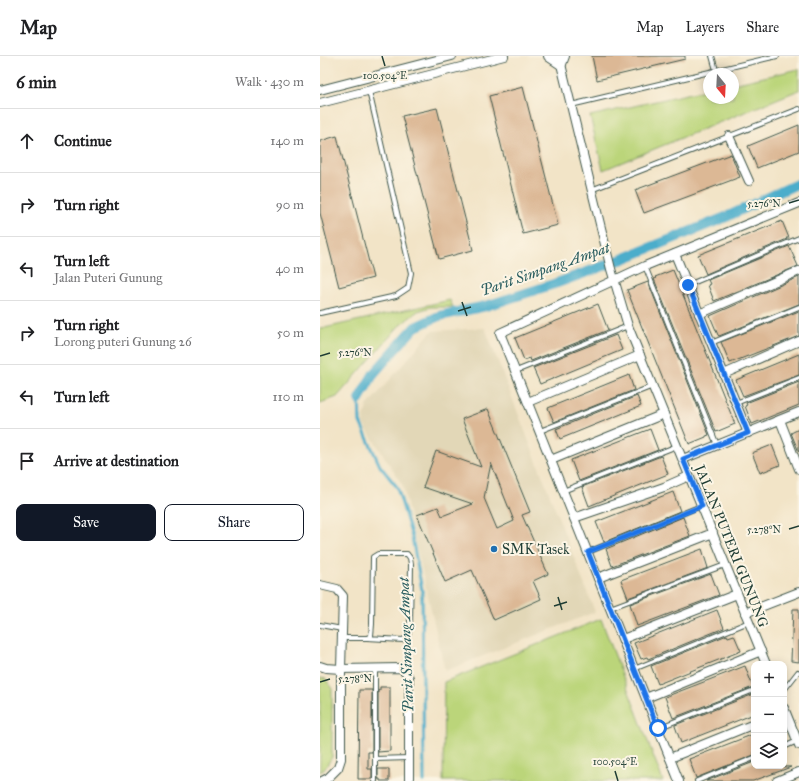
<!DOCTYPE html>
<html lang="en">
<head>
<meta charset="utf-8">
<style>
	:root { --surface:#fff; --page:#f6f6f6; --text:#202124; --muted:#757577; --line:#e0e0e0; --accent:#111827 }
	body { margin:0; font-family:"IM FELL Great Primer",serif; background:var(--page); color:var(--text) }
	.controls { position:absolute; right:12px; bottom:12px; display:grid; overflow:hidden; border-radius:8px; box-shadow:0 2px 10px #0003 }
	.controls button { width:36px; height:36px; display:grid; place-items:center; padding:0; border:0; border-bottom:1px solid var(--line); background:var(--surface); color:var(--text); font:20px sans-serif }
	.compass { position:absolute; left:383px; top:12px; width:36px; height:36px; border-radius:50%; background:var(--surface); box-shadow:0 2px 10px #0003; rotate:162deg }
	.stop { position:absolute; width:12px; height:12px; margin:-9px; border:3px solid #1a73e8; border-radius:50%; background:#fff }
	.stop.end { background:#1a73e8; border-color:#fff; box-shadow:0 1px 4px #0008 }
	.list { margin:0; padding:0; list-style:none }
	h2 { display:flex; justify-content:space-between; align-items:center; height:52px; margin:0; padding:0 16px; font-size:17px }
	h2 small { font-size:13px; font-weight:400; color:var(--muted) }
	.list li { display:grid; grid-template-columns:26px 1fr auto; gap:12px; align-items:center; box-sizing:border-box; height:64px; padding:0 16px; border-top:1px solid var(--line) }
	.list b { display:block; font-size:15px; white-space:nowrap }
	.list p { margin:0; font-size:13px; white-space:nowrap; color:var(--muted) }
	.list em { font-size:13px; font-style:normal; color:var(--muted) }
	.actions { display:flex; gap:8px; padding:12px 16px }
	.actions a { flex:1; padding:9px 0; border:1px solid var(--accent); border-radius:8px; text-align:center; font-size:14px; color:var(--accent) }
	.actions .main { background:var(--accent); color:#fff }
	.icon { flex:none; width:22px; height:22px; fill:none; stroke:currentColor; stroke-width:2; stroke-linecap:round; stroke-linejoin:round }
	.map { position:relative; flex:none; width:479px; height:725px; overflow:hidden }
	header { display:flex; align-items:center; gap:24px; box-sizing:border-box; height:56px; padding:0 20px; background:var(--surface); border-bottom:1px solid var(--line) }
	header strong { font-size:19px }
	nav { display:flex; gap:22px; margin-inline-start:auto; font-size:14px }
	main { display:flex }
	aside { flex:1; background:var(--surface) }
	.map>svg:first-child { display:block }
	.built { fill:#e2d7b7 }
	.green { fill:#bbd57a; stroke:#6d8957 }
	.lines { fill:none; stroke-linecap:round; stroke-linejoin:round }
	.stream { stroke:#4cadcb; stroke-width:3 }
	.canal { stroke:#4cadcb; stroke-width:10 }
	.building { fill:#dcb895; fill-rule:evenodd }
	.service-casing { stroke:#3f564a; stroke-width:6 }
	.minor-casing { stroke:#3f564a; stroke-width:10 }
	.tertiary-casing { stroke:#3f564a; stroke-width:12 }
	.service { stroke:#fff; stroke-width:4 }
	.minor { stroke:#fff; stroke-width:8 }
	.tertiary { stroke:#fff; stroke-width:10 }
	.route { stroke:#1a73e8; stroke-width:5 }
	.ticks { fill:none; stroke:#1f3d34; stroke-width:1.5 }
	.poi-dot { fill:#1f6fb2; stroke:#fcf5e5; stroke-width:1.5 }
	.labels { text-anchor:middle; stroke-width:4; stroke-linejoin:round; paint-order:stroke }
	.street-label { font-size:14px; fill:#1f3d34; stroke:#fcf5e5 }
	.poi-label { font-size:14px; fill:#1f3d34; stroke:#fcf5e5; text-anchor:start }
	.water-label { font-size:15px; font-style:italic; fill:#2c5f61; stroke:#fcf5e5 }
	.ticks-label { font-size:10px; text-anchor:middle; fill:#1f3d34; stroke:#fcf5e5; stroke-width:4; stroke-linejoin:round; paint-order:stroke }
</style>
</head>
<body>
<header>
<strong>Map</strong>
<nav><a>Map</a><a>Layers</a><a>Share</a></nav>
</header>
<main>
<aside>
<h2>6 min<small>Walk · 430 m</small></h2>
<ul class="list">
<li><svg class="icon" aria-label="ahead" viewBox="0 0 24 24"><path d="M12 20V5M6 11l6-6 6 6"/></svg><div><b>Continue</b></div><em>140 m</em></li>
<li><svg class="icon" aria-label="right" viewBox="0 0 24 24"><path d="M7 20v-9h11M14 6l5 5-5 5"/></svg><div><b>Turn right</b></div><em>90 m</em></li>
<li><svg class="icon" aria-label="left" viewBox="0 0 24 24"><path d="M17 20v-9H6M10 6l-5 5 5 5"/></svg><div><b>Turn left</b><p>Jalan Puteri Gunung</p></div><em>40 m</em></li>
<li><svg class="icon" aria-label="right" viewBox="0 0 24 24"><path d="M7 20v-9h11M14 6l5 5-5 5"/></svg><div><b>Turn right</b><p>Lorong puteri Gunung 26</p></div><em>50 m</em></li>
<li><svg class="icon" aria-label="left" viewBox="0 0 24 24"><path d="M17 20v-9H6M10 6l-5 5 5 5"/></svg><div><b>Turn left</b></div><em>110 m</em></li>
<li><svg class="icon" aria-label="arrive" viewBox="0 0 24 24"><path d="M6 21V4h12l-3 4 3 4H6"/></svg><div><b>Arrive at destination</b></div></li>
</ul>
<div class="actions"><a class="main">Save</a><a>Share</a></div>
</aside>
<div class="map">
<svg width="479" height="725" viewBox="0 0 479 725">
	<rect width="100%" height="100%" fill="#fcf5e5"/>
	<filter id="ink" filterUnits="userSpaceOnUse"><feTurbulence type="fractalNoise" baseFrequency=".025" numOctaves="2"/><feDisplacementMap in="SourceGraphic" scale="8" xChannelSelector="R" yChannelSelector="G"/><feConvolveMatrix kernelMatrix="1 2 1 2 8 2 1 2 1" color-interpolation-filters="sRGB"/></filter>
	<filter id="wash" filterUnits="userSpaceOnUse"><feTurbulence type="fractalNoise" baseFrequency=".012" numOctaves="4" result="noise"/><feDisplacementMap in="SourceGraphic" scale="16" xChannelSelector="R" yChannelSelector="G"/><feGaussianBlur stdDeviation="0.9" result="paint"/><feColorMatrix in="noise" values="0 0 0 0 0 0 0 0 0 0 0 0 0 0 0 0 0 1.4 0 .05"/><feComposite in="paint" operator="in"/></filter>
	<g filter="url(#wash)">
		<rect width="100%" height="100%" fill="#f2e4c7"/>
		<!-- built -->
		<polygon class="built" points="165,272 275,556 125,615 83,430 43,367 47,350 112,275"/>
		<!-- green -->
		<g class="green">
			<polygon points="479,13 479,34 283,114 270,60 389,33 389,42 413,42 413,28"/>
			<polygon points="130,244 133,251 111,251 98,255 79,270 17,341 0,347 0,273"/>
			<polygon points="281,563 343,725 123,725 124,626"/>
			<polygon points="0,622 6,623 12,633 12,701 4,714 0,716"/>
		</g>
		<g class="lines">
			<!-- stream -->
			<polyline class="stream" points="39,343 40,366 60,410 77,431 92,481 102,534 104,725"/>
			<!-- canal -->
			<polyline class="canal" points="39,343 54,317 95,271 119,260 166,250 237,227 300,204 406,161 479,127"/>
		</g>
		<g id="blocks">
			<!-- building -->
			<g class="building">
				<polygon points="272,0 365,0 365,3 277,24"/>
				<polygon points="203,31 238,169 203,178 169,40"/>
				<polygon points="117,52 153,194 119,203 82,60"/>
				<polygon points="479,69 479,95 437,112 428,90"/>
				<polygon points="17,80 53,222 19,231 0,157 0,85"/>
				<polygon points="411,98 420,121 324,157 315,134"/>
				<polygon points="462,165 469,182 466,182 467,183 386,218 378,199"/>
				<polygon points="469,190 478,210 394,245 388,229 390,228 388,224"/>
				<polygon points="353,214 415,368 396,376 334,223 336,222 335,221"/>
				<polygon points="479,221 479,248 399,280 398,279 390,260"/>
				<polygon points="328,226 389,379 386,380 386,381 369,388 307,234"/>
				<polygon points="278,248 288,274 211,305 210,302 204,304 195,282"/>
				<polygon points="479,255 479,280 410,307 401,286"/>
				<polygon points="296,279 302,294 220,328 213,312"/>
				<polygon points="479,298 479,319 423,340 416,324"/>
				<polygon points="309,319 314,334 234,366 228,352"/>
				<polygon points="479,326 479,349 432,368 425,350 427,349 426,347"/>
				<polygon points="317,340 321,350 240,383 236,373"/>
				<path d="M168 353 210 456 202 459 228 518 213 525 221 543 174 564 152 514 125 526 97 459 118 451 122 460 153 448 103 431 116 395 161 411 142 363ZM171 407 194 465 177 473 164 442Z"/>
				<polygon points="330,373 338,394 259,425 251,404"/>
				<polygon points="479,373 479,396 471,377"/>
				<polygon points="452,389 460,409 440,417 432,397"/>
				<polygon points="341,400 348,418 269,450 262,431"/>
				<polygon points="353,436 360,455 284,486 276,466"/>
				<polygon points="363,461 370,480 292,510 286,493"/>
				<polygon points="382,493 388,512 308,542 301,524"/>
				<polygon points="391,518 399,539 317,570 310,548"/>
				<polygon points="473,553 479,553 479,606 471,605"/>
				<polygon points="397,554 404,572 328,603 327,601 321,603 314,587"/>
				<polygon points="407,579 408,581 414,579 421,595 338,628 331,610"/>
				<polygon points="425,610 433,631 353,662 345,641"/>
				<polygon points="60,631 70,631 70,695 58,696 58,634 60,634"/>
				<polygon points="39,634 52,634 52,696 48,696 48,713 52,713 52,723 38,723"/>
				<polygon points="434,638 434,658 361,687 355,670 355,669"/>
				<polygon points="434,678 434,699 376,722 369,703"/>
				<polygon points="434,706 434,710 471,711 433,725 386,725"/>
				<polygon points="58,713 69,713 69,725 60,725 60,723 58,723"/>
			</g>
		</g>
	</g>
	<g filter="url(#ink)">
		<use href="#blocks" fill-opacity="0" stroke="#3f564a" stroke-width="1"/>
		<g class="lines">
			<!-- service casing -->
			<g class="service-casing">
				<g id="service">
					<polyline points="392,0 396,14"/>
					<polyline points="251,49 457,0"/>
					<polyline points="271,134 479,53"/>
					<polyline points="325,210 397,389"/>
					<polyline points="368,229 479,182"/>
					<polyline points="0,257 76,240 88,232 91,217 49,35"/>
					<polyline points="391,287 479,251"/>
					<polyline points="196,315 308,270"/>
					<polyline points="416,347 479,322"/>
					<polyline points="220,375 333,330"/>
					<polyline points="243,435 357,390"/>
					<polyline points="268,496 381,450"/>
					<polygon points="58,498 87,498 90,502 91,508 90,570 88,580 83,584 47,582 51,580 52,568 53,501"/>
					<polyline points="290,552 405,509"/>
					<polyline points="0,569 22,573"/>
					<polyline points="22,582 47,582"/>
					<polyline points="314,613 429,566"/>
					<polyline points="464,634 478,616"/>
					<polyline points="338,672 434,634"/>
					<polyline points="464,691 477,685"/>
					<polyline points="55,703 89,702"/>
					<polyline points="55,725 55,612"/>
					<polyline points="377,725 434,702"/>
				</g>
			</g>
			<!-- minor casing -->
			<g class="minor-casing">
				<g id="minor">
					<polyline points="239,0 291,213 308,270 446,608"/>
					<polyline points="0,34 132,0"/>
					<polyline points="0,47 184,0"/>
					<polyline points="409,80 429,125"/>
					<polyline points="355,198 428,377"/>
					<polyline points="379,258 479,215"/>
					<polyline points="404,318 479,285"/>
					<polyline points="208,346 320,299"/>
					<polyline points="460,364 479,413"/>
					<polyline points="363,403 479,356"/>
					<polyline points="231,404 344,358"/>
					<polyline points="254,462 344,431 369,420"/>
					<polyline points="278,522 393,477"/>
					<polyline points="0,529 17,533 23,540 21,613 21,703 18,712 8,722 2,725"/>
					<polyline points="425,557 479,536"/>
					<polyline points="303,583 417,538"/>
					<polyline points="0,610 6,612 21,613 81,612 86,616 89,622 89,725"/>
					<polyline points="326,642 441,595"/>
					<polyline points="464,652 479,689"/>
					<polyline points="350,702 434,668"/>
					<polyline points="359,725 180,277 325,210 479,147"/>
					<polyline points="457,725 479,716"/>
				</g>
			</g>
			<!-- tertiary casing -->
			<g class="tertiary-casing">
				<polyline id="tertiary" points="229,0 241,8 244,0"/>
			</g>
			<!-- service -->
			<use href="#service" class="service"/>
			<!-- minor -->
			<use href="#minor" class="minor"/>
			<!-- tertiary -->
			<use href="#tertiary" class="tertiary"/>
		</g>
	</g>
	<g class="lines" filter="url(#ink)">
		<!-- route -->
		<polyline class="route" points="338,672 268,496 382,450 363,403 428,377 368,229"/>
	</g>
	<!-- ticks -->
	<path class="ticks" d="M62 0 65 10M469 147 479 144M142 246 147 260M138 255 151 251M0 300 10 297M469 473 479 470M238 541 242 554M234 550 247 546M0 626 10 623M295 715 298 725"/>
	<!-- markers -->
	<circle class="poi-dot" cx="174" cy="493" r="4"/>
	<g class="labels">
		<!-- street labels -->
		<g class="street-label">
			<text transform="translate(412 490) rotate(68)" y="5">JALAN PUTERI GUNUNG</text>
		</g>
		<!-- poi labels -->
		<g class="poi-label">
			<text x="182" y="498">SMK Tasek</text>
		</g>
		<!-- water labels -->
		<g class="water-label">
			<text transform="translate(225 213) rotate(-19)" y="5">Parit Simpang Ampat</text>
			<text transform="translate(86 589) rotate(-92)" y="5">Parit Simpang Ampat</text>
		</g>
	</g>
	<g class="ticks-label">
		<text x="65" y="23">100.504°E</text>
		<text x="444" y="151">5.276°N</text>
		<text x="35" y="300">5.276°N</text>
		<text x="444" y="477">5.278°N</text>
		<text x="35" y="626">5.278°N</text>
		<text x="295" y="709">100.504°E</text>
	</g>
</svg>
<div class="controls">
<button>+</button>
<button>−</button>
<button><svg class="icon" aria-label="layers" viewBox="0 0 24 24"><path d="M12 4l9 5-9 5-9-5zM3 14l9 5 9-5"/></svg></button>
</div>
<svg class="compass" viewBox="-18 -18 36 36"><path d="M0-13l5 13h-10z" fill="#e53935"/><path d="M0 13l5-13h-10z" fill="#757577"/></svg>
<div class="stop" style="left:338px;top:672px"></div>
<div class="stop end" style="left:368px;top:229px"></div>
</div>
</main>
</body>
</html>
